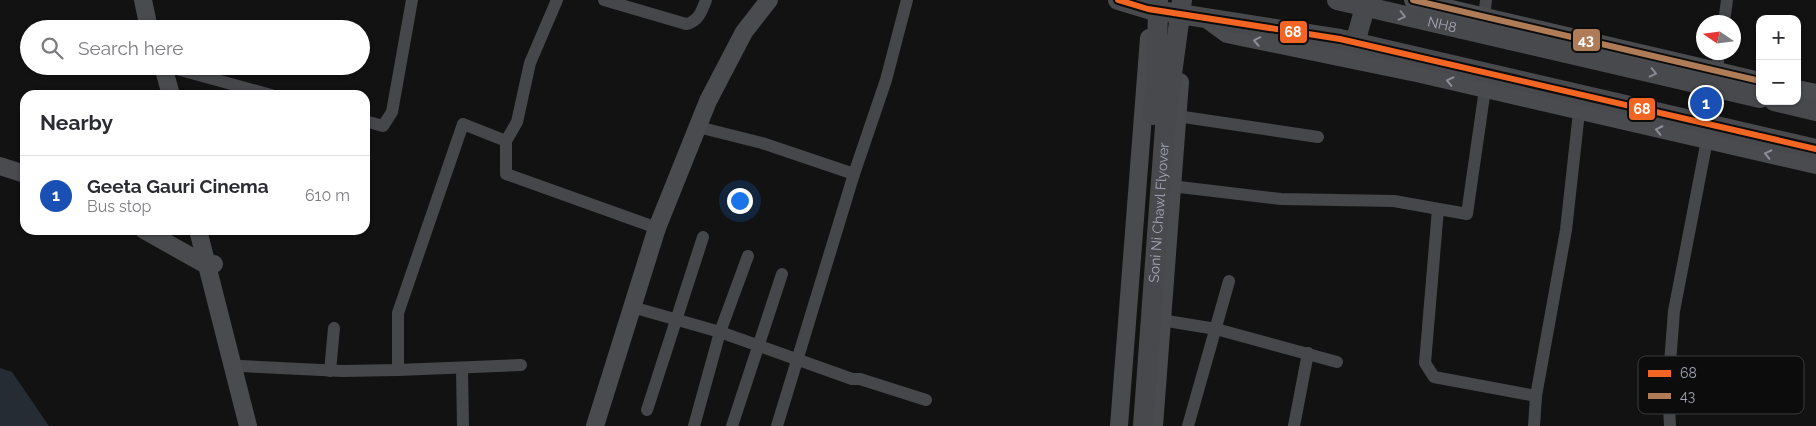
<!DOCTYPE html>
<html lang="en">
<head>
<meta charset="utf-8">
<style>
	:root { --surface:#fff; --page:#f2f2f3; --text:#2b2b33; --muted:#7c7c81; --line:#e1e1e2; --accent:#70727b }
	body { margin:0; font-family:Raleway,sans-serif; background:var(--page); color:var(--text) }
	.controls { position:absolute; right:15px; top:15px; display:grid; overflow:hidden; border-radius:10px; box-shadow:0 1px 4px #0004 }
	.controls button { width:45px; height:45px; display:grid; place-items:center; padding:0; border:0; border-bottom:1px solid var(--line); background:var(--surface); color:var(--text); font:25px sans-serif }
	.compass { position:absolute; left:1696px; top:15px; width:45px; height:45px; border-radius:50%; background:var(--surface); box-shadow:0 1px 4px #0004; rotate:283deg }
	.you { position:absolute; left:739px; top:200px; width:18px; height:18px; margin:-12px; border:4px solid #fff; border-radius:50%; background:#1a73e8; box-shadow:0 0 0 8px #1a73e833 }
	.badge { display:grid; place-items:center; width:32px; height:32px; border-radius:50%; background:var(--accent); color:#fff; font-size:16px; font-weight:700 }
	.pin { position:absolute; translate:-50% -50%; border:2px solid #fff; box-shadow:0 1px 5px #0006 }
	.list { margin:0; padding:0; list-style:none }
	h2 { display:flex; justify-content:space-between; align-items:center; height:65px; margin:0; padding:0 20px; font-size:21px }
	h2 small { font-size:16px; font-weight:400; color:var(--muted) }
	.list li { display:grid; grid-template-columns:32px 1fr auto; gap:15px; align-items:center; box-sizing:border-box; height:80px; padding:0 20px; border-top:1px solid var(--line) }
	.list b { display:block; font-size:19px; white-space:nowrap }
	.list p { margin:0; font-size:16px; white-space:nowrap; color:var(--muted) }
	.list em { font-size:16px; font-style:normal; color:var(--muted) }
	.icon { flex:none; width:28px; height:28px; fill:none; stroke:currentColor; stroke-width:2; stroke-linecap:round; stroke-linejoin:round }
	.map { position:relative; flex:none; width:1816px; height:426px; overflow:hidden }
	.search { position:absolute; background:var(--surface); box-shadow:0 1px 4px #0004; left:20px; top:20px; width:350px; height:55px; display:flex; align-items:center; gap:12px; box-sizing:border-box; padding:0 18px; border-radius:28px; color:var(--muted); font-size:19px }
	.panel { position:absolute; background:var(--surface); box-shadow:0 1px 4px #0004; left:20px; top:90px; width:350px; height:145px; border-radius:15px }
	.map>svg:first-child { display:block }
	.water { fill:#252c33 }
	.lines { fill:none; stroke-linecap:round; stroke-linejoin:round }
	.street { stroke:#46474b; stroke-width:12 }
	.secondary { stroke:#4a4b4f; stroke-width:18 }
	.primary { stroke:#48494d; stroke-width:20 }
	.primary-bridge { stroke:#48494d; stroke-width:20 }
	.bus-1-casing { stroke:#0c0c0d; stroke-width:10 }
	.bus-2-casing { stroke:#0c0c0d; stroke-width:10 }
	.bus-1 { stroke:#f26522; stroke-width:6 }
	.bus-2 { stroke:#b07c57; stroke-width:6 }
	.oneway { stroke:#878a95 }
	.oneway2 { stroke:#8c8f9b }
	.labels { text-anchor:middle; stroke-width:5; stroke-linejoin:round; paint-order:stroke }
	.street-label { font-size:14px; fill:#a2a6b4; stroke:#0c0c0d }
	.key { fill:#0c0c0d; stroke:#393a3f; stroke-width:1 }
	.key-label { font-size:14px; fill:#a2a6b4 }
	.line-badge { stroke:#0c0c0d; stroke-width:2 }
	.badge-label { font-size:14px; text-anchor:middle; font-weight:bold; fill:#fff }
</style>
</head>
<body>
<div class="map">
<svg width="1816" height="426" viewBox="0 0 1816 426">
	<rect width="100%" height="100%" fill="#121212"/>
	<!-- water -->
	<polygon class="water" points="0,368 12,372 49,426 0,426"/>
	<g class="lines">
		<!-- street -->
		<g class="street">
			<path d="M604 0 686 24C698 22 702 11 706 0"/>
			<polyline points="1484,17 1486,0"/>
			<polyline points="1724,22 1727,0"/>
			<polyline points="166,66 271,95"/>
			<polyline points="1717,72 1719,52"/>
			<polyline points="1177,116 1318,137"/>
			<polyline points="365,121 383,126 392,112 412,0"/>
			<polyline points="698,127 762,143 854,174"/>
			<polyline points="506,141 506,174 657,228"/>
			<polyline points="1171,186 1281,199 1394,201 1467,214 1485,89"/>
			<polyline points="1438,209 1425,363 1434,377 1536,396"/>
			<polyline points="632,307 720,332 852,379 860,379 926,400"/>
			<polyline points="1161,320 1216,329 1337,362"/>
			<polyline points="241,366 342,371 398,370 398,313 463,124 506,141 517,122 530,63 557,0"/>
			<polyline points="462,368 463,426"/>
			<polyline points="398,370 521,365"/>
			<polyline points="330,371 334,328"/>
			<polyline points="647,410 703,237"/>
			<polyline points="694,426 720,332 748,256"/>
			<polyline points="732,426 782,274"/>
			<polyline points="777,426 854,174 886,80 907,0"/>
			<polyline points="1188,426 1229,281"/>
			<polyline points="1294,426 1308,353"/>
			<polyline points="1534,426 1536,396 1566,230 1579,112"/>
			<polyline points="1670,426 1668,389 1674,311 1707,140"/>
		</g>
		<!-- secondary -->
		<g class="secondary">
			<polyline points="143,0 149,29"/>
			<polyline points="1413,0 1760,81"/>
			<polyline points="1205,18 1227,34 1421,74 1816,165"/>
			<polyline points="163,66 171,95"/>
			<polyline points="1797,89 1816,93"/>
			<polyline points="0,166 25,174"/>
			<polyline points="144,230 208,266 214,264"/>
			<polyline points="198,230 248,426"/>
			<polyline points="595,426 657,228 708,101 744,32 769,0"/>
			<polyline points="1119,426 1149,38"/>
			<polyline points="1154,426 1180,82"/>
		</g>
		<!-- primary -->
		<g class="primary">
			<polyline points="1118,0 1148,9 1340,39 1816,149"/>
			<path id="s1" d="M1337 0 1760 98"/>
			<polyline points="1355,43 1365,7"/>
			<polyline points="1552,46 1561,43 1583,41"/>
			<polyline points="1774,101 1816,111"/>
		</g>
		<!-- primary-bridge -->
		<g class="primary-bridge">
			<polyline points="1153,115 1157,70 1158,0"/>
			<path id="s2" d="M1143 426 1165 126 1182 0"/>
		</g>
		<!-- bus-1 casing -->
		<g class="bus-1-casing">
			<polyline id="bus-1" points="1118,0 1148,9 1340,39 1816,149"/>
		</g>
		<!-- bus-2 casing -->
		<g class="bus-2-casing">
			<polyline id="bus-2" points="1413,0 1760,81"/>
		</g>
		<!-- bus-1 -->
		<use href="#bus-1" class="bus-1"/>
		<!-- bus-2 -->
		<use href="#bus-2" class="bus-2"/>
	</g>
	<!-- one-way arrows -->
	<defs><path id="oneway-chevron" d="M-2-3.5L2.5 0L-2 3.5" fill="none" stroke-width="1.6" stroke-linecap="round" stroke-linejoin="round" transform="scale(1.25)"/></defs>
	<g class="oneway">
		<use href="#oneway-chevron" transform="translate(1402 16) rotate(13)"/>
		<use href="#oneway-chevron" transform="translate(1653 73) rotate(13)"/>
	</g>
	<g class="oneway2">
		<use href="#oneway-chevron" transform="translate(1257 41) rotate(-169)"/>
		<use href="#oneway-chevron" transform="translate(1450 81) rotate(-167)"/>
		<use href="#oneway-chevron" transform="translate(1659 130) rotate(-168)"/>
		<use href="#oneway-chevron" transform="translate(1768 154) rotate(-167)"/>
	</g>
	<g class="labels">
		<!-- street labels -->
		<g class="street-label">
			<text dy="5" stroke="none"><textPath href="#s1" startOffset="108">NH8</textPath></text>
			<text dy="5" stroke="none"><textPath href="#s2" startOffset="214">Soni Ni Chawl Flyover</textPath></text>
		</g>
	</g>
	<!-- legend -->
	<rect x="1638" y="356" width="166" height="58" rx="8" class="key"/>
	<rect x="1648" y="370" width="23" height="7" fill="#f26522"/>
	<rect x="1648" y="393" width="23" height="6" fill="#b07c57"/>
	<g class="key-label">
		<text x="1680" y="378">68</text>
		<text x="1680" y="401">43</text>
	</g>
	<g class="line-badge">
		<rect x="1279" y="20" width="29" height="24" rx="5" fill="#f26522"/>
		<rect x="1572" y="28" width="29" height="24" rx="5" fill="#b07c57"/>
		<rect x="1628" y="97" width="28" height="24" rx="5" fill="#f26522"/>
	</g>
	<g class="badge-label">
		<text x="1293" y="37">68</text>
		<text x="1586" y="45">43</text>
		<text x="1642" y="114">68</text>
	</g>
</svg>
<div class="controls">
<button>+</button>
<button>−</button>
</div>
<svg class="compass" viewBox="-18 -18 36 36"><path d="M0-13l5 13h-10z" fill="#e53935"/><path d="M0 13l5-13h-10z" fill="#7c7c81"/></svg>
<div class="you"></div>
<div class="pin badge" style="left:1706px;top:103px;background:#1a4fb4">1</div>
<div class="search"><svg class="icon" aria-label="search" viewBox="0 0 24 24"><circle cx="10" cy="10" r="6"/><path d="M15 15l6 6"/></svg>Search here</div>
<section class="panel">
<h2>Nearby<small></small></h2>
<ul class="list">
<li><span class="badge" style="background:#1a4fb4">1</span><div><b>Geeta Gauri Cinema</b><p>Bus stop</p></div><em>610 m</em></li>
</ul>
</section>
</div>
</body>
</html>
